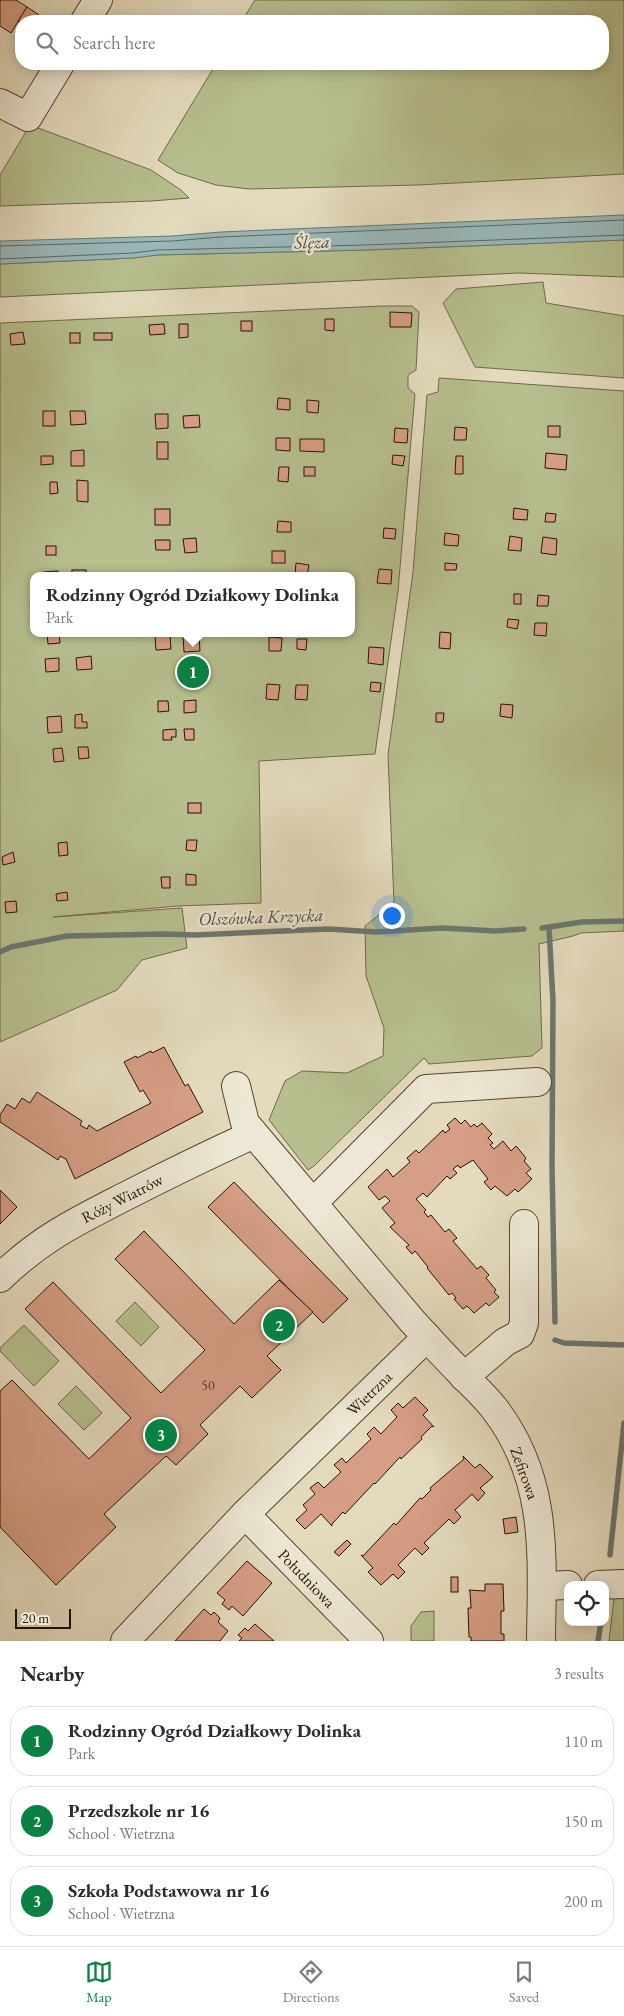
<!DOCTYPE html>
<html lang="en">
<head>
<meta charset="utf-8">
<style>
	:root { --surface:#fff; --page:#f7f7f7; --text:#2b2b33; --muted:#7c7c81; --line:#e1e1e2; --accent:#0b8043 }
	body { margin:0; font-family:"EB Garamond",serif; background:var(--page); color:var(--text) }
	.controls { position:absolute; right:15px; bottom:15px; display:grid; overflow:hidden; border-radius:10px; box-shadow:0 2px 12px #0003 }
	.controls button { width:45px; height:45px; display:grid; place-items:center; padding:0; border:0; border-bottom:1px solid var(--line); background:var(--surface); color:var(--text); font:25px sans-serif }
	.scale { position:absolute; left:15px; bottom:12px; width:56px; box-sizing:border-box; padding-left:5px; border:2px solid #281300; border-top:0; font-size:14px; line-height:18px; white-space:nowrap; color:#281300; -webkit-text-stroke:4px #ede8d5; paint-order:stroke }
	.you { position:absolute; left:391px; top:915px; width:18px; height:18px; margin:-12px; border:4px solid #fff; border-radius:50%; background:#1a73e8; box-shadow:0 0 0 8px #1a73e833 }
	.badge { display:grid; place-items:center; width:32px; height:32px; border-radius:50%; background:var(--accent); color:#fff; font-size:16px; font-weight:700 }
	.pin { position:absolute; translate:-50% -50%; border:2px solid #fff; box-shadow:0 1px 5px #0006 }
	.popup { position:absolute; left:30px; top:572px; width:325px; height:65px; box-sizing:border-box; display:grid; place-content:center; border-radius:10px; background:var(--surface); filter:drop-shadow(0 1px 4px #0005); font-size:16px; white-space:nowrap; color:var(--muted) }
	.popup b { font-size:19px; color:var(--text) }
	.popup::after { content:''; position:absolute; left:50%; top:100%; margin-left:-10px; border:10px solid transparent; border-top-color:var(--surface) }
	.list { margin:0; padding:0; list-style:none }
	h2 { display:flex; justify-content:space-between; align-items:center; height:65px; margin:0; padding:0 20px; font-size:21px }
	h2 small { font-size:16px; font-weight:400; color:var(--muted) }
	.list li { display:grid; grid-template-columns:32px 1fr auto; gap:15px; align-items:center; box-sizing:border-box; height:70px; margin:0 10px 10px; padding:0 10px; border:1px solid var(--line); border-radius:20px }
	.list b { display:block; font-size:19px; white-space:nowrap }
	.list p { margin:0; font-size:16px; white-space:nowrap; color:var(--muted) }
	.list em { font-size:16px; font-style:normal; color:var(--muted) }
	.icon { flex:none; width:28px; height:28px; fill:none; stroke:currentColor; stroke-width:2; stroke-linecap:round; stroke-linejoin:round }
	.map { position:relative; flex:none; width:624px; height:1641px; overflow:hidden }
	.search { position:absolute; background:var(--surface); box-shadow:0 2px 12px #0003; left:15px; right:15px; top:15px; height:55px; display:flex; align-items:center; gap:12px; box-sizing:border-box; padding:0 18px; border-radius:20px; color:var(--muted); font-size:19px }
	.sheet { height:305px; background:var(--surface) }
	nav { display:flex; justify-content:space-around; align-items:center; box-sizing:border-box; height:70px; border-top:1px solid var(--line); background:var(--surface); font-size:14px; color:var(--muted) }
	nav a { display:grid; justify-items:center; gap:2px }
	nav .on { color:var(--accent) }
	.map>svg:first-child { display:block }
	.green { fill:#b7bf8f; stroke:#706948; fill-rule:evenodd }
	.water { fill:#99b9bb; stroke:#6c7770 }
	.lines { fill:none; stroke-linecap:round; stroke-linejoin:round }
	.shore { stroke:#60665e; stroke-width:1 }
	.stream { stroke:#6c7770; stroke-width:5.5 }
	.building { fill:#d69e86; stroke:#281300 }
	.minor-casing { stroke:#574530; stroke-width:30 }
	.minor { stroke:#ede8d5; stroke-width:28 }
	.labels { text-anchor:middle; stroke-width:4.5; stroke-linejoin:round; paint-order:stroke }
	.number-label { font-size:14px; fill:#543622 }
	.street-label { font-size:16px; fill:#281300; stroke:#ede8d5 }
	.water-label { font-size:18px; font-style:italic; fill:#504d41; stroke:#ede8d5 }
</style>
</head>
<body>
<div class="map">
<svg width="624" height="1641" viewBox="0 0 624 1641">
	<rect width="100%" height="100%" fill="#e4dbbe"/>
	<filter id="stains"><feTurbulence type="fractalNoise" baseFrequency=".004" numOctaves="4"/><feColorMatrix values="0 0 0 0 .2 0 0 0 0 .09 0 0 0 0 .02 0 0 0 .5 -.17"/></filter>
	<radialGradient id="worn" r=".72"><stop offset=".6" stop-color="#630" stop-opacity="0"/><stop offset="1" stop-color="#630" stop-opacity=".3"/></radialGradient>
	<!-- green -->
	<g class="green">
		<polygon points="255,0 624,0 624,174 418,185 249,189 216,185 178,173 158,160 216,64 603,64 603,21 242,21"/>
		<polygon points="30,125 151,170 181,190 189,198 152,201 0,206 0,175"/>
		<polygon points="624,240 624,277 519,273 0,297 0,264 133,258 157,255 366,250"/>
		<polygon points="543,282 546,303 624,316 624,378 475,367 443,303 456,289"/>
		<path d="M383 306H412L419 312 416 370 408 375V388L415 394 398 591 375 754 259 761 261 903 178 906 53 917 182 908 187 948 142 960 117 990 0 1042V323ZM34 576H352V633H34Z"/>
		<polygon points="439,378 624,391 624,931 581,933 573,936 539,944 542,1048 532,1056 429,1064 424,1058 314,1166 308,1170 269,1120 285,1081 302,1071 347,1073 383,1056 384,1028 366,976 365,926 394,903 388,755 413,572 427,395 438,392"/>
		<polygon points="135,1302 159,1327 141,1346 116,1321"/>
		<polygon points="24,1325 59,1361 34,1386 0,1351 0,1348"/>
		<polygon points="76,1386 102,1413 84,1430 58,1404"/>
		<polygon points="614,1598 624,1598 624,1641 609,1641"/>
		<polygon points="434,1611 434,1641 411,1641 411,1626 421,1612"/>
	</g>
	<!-- water -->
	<polygon class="water" points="624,215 624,240 366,250 157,255 133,258 0,264 0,241 172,236 221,232"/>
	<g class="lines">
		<!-- shore -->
		<g class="shore">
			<polyline points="0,246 172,241 221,237 624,220"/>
			<polyline points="0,259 133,253 157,250 365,245 624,235"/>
		</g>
		<!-- stream -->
		<g class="stream">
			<polyline points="542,928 582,922 624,921"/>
			<polyline points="549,928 553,1001 552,1167 555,1322"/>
			<polyline points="0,952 11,947 67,936 165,934 195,935 328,929 376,932 442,928 495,931 524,929"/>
			<polyline points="555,1340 564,1343 624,1345"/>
			<polyline points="610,1555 624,1423"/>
			<polyline points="598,1641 601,1622"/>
		</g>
	</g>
	<!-- building -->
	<g class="building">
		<polygon points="0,0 16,0 27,7 11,33 0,26"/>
		<polygon points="27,7 39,15 35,21 21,23 18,21"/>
		<polygon points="390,312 412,313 411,327 390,327"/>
		<polygon points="325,319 334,319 334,331 325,330"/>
		<rect x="241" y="321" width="11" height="10"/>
		<polygon points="164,324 165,334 150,335 149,325"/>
		<polygon points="179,324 188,324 188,337 179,338"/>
		<polygon points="23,332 25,344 11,345 10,334"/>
		<rect x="70" y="333" width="10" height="10"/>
		<rect x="94" y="333" width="18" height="7"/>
		<polygon points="278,398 290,399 290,410 277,409"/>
		<polygon points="307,400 319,401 318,413 307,412"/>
		<rect x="43" y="411" width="12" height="15"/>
		<polygon points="70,411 85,411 86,424 71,425"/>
		<polygon points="155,414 168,414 168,428 156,429"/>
		<polygon points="199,415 200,427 184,428 183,416"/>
		<rect x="548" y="426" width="12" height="11"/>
		<polygon points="455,427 467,428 466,440 454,440"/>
		<polygon points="395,428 408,429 407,443 394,442"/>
		<polygon points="276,438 290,438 290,451 276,450"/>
		<polygon points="300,439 324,439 324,452 300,451"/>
		<rect x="157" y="442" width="11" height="17"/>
		<polygon points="84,450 84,466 71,466 71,451"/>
		<polygon points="546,453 567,455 566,470 545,468"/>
		<polygon points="393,455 405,456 403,466 392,464"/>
		<polygon points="41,456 53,456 53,464 41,465"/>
		<polygon points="456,456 463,456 463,474 455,474"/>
		<polygon points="279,467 289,467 288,482 278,481"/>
		<rect x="304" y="467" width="11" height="9"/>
		<polygon points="77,480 88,481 88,502 77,501"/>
		<polygon points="50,482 57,482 58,493 50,494"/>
		<polygon points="514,508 528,510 527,520 513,519"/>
		<rect x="155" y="509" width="15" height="16"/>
		<polygon points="546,513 556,514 555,522 545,522"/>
		<polygon points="278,521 291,522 291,532 277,532"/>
		<polygon points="384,528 396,529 395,539 383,538"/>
		<polygon points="445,533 459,535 458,546 444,545"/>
		<polygon points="510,536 522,538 521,551 508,550"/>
		<polygon points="543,537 557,539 556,555 541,553"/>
		<polygon points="196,538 197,552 185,553 183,539"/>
		<polygon points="155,540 170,540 170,550 156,550"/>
		<rect x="46" y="546" width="10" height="9"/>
		<rect x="272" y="551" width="13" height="12"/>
		<polygon points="296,563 309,565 307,576 295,575"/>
		<polygon points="445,563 457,564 456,570 445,570"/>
		<polygon points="379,569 392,570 391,584 377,583"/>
		<rect x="72" y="570" width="14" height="6"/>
		<polygon points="58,571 58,576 44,576 43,572"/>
		<rect x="514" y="594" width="7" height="10"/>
		<polygon points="538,595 549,596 548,606 537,606"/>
		<polygon points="508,619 519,620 517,629 507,627"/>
		<polygon points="535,623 547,623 546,636 534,635"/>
		<polygon points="440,632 451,633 450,649 439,648"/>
		<polygon points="47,633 59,633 60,643 48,644"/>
		<polygon points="170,635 171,649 156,650 155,636"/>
		<polygon points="183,636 199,636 200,651 184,652"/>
		<polygon points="269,637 282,638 281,651 269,651"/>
		<polygon points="297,639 307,639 306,650 297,649"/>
		<polygon points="369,647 384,648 383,665 368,663"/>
		<polygon points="91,656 92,669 77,670 76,658"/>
		<polygon points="59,658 59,671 46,672 45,659"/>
		<polygon points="371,682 381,683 380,692 370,691"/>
		<polygon points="267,684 280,685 278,700 266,699"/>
		<polygon points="296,685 308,685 307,700 295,699"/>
		<polygon points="196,700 196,712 184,713 184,701"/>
		<polygon points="158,701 168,701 169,711 158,712"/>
		<polygon points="501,704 513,705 512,718 500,716"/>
		<polygon points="436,713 444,713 443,722 436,722"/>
		<polygon points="82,714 82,722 87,722 87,728 75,728 75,715"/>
		<polygon points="61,716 62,732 48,733 47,717"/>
		<polygon points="176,729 176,737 171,737 172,740 163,740 163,730"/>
		<polygon points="184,729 194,729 194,740 185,740"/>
		<polygon points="78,747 88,747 89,758 79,759"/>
		<polygon points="62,748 64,761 54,762 53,749"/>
		<rect x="188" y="803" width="13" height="10"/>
		<polygon points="187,840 197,840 196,851 186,850"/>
		<polygon points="67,842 68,855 59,856 58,843"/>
		<polygon points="13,852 15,862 3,865 2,857"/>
		<polygon points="186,874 196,875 196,885 186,885"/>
		<polygon points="161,877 170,877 170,888 162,888"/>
		<polygon points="67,892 68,900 57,901 56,894"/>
		<polygon points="16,901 17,912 6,913 5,902"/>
		<polygon points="164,1047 185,1086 188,1084 203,1112 75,1179 66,1159 60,1156 58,1160 0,1122 0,1115 7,1104 15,1109 22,1098 30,1103 37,1092 82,1121 80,1125 87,1129 89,1125 97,1131 151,1103 143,1090 140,1092 124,1062 136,1056 137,1058 151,1051 152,1053"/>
		<polygon points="455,1118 461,1124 465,1120 471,1127 474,1124 477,1127 482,1123 492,1134 488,1138 493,1143 490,1145 494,1149 503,1141 511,1151 516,1146 526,1158 524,1161 531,1169 526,1173 532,1179 518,1192 515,1189 507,1196 495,1186 491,1190 484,1182 488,1179 473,1160 460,1168 458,1165 453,1169 457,1173 450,1179 447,1176 427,1197 423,1193 416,1199 426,1210 424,1212 428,1217 431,1215 445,1232 449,1229 457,1238 453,1241 477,1269 481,1266 489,1275 486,1278 496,1290 494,1292 499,1297 489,1306 486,1303 474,1313 467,1306 463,1309 454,1299 456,1298 452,1293 449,1295 427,1268 428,1267 415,1251 412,1254 406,1247 409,1245 390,1227 395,1223 382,1208 390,1201 385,1196 379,1200 368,1187 387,1169 393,1177 410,1162 407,1158 416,1150 419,1153 443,1130 445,1133 450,1129 447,1125"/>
		<polygon points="234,1182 348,1299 323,1323 208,1207"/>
		<polygon points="0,1190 17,1207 0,1224"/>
		<polygon points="144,1231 234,1324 279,1280 313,1312 267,1356 281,1370 252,1398 240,1386 200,1425 208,1434 176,1465 166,1456 104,1514 116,1527 56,1585 0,1527 0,1391 12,1380 89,1459 131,1418 25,1309 53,1282 161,1393 205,1350 115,1259"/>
		<polygon points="415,1397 428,1410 423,1415 434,1427 432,1426 421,1437 422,1439 401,1459 400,1457 375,1484 374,1483 345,1514 343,1512 332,1524 332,1526 321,1514 305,1529 296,1520 307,1510 303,1505 315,1494 310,1488 318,1482 324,1488 341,1472 334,1465 342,1458 346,1463 371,1439 367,1434 374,1427 381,1434 397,1417 391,1410 398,1403 403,1408"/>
		<polygon points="463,1456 475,1468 480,1464 493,1477 480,1488 485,1493 478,1501 472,1494 455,1510 461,1517 454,1524 449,1519 424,1543 429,1548 422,1555 415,1548 398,1565 405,1572 398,1579 393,1574 381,1585 368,1572 373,1568 361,1555 363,1556 394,1523 396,1525 420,1498 422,1499 431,1490 430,1488 464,1459"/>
		<polygon points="516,1517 518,1532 505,1534 503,1519"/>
		<polygon points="347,1540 351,1544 339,1556 334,1552"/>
		<polygon points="247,1561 272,1583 243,1616 232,1606 229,1610 222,1604 225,1600 217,1593"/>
		<rect x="451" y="1577" width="7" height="15"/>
		<polygon points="485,1584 503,1584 504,1611 501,1611 501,1634 504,1634 504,1641 471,1641 471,1637 469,1637 468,1608 471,1608 470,1592 469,1590 485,1591"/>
		<polygon points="204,1609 211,1615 214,1612 220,1618 218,1622 228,1631 220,1641 175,1641"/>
		<polygon points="255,1624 274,1641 239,1641 242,1638 238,1635 245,1628 248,1631"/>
	</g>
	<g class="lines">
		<!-- minor casing -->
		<g class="minor-casing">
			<g id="minor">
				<polyline points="85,21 98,0"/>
				<polyline points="0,103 28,117 60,64"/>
				<path d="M236 1086 245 1123 413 1322C428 1338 442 1354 457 1369 469 1382 483 1394 494 1408 549 1479 542 1556 541 1641"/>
				<polyline points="313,1203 426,1089 537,1082"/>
				<path d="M0 1278C40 1239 75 1222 124 1197 167 1175 210 1154 254 1134"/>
				<polyline points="464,1377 505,1342 520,1334 524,1323 524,1224"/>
				<polyline points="245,1514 369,1641"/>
				<polyline points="598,1585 624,1584"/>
				<polyline points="542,1586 568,1585"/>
				<polyline points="125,1641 245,1514 427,1337"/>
			</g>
		</g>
		<!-- minor -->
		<use href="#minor" class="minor"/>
	</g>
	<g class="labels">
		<!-- number labels -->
		<g class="number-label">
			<text x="208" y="1390">50</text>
		</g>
		<!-- street labels -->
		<g class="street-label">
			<text transform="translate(122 1198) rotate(-27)" y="6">Róży Wiatrów</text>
			<text transform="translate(369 1393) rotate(-44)" y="6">Wietrzna</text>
			<text transform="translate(525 1473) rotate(70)" y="6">Zefirowa</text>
			<text transform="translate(307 1578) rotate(46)" y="6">Południowa</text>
		</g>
		<!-- water labels -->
		<g class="water-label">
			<text transform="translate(312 242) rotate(-2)" y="6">Ślęza</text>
			<text transform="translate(261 917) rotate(-2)" y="6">Olszówka Krzycka</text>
		</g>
	</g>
	<rect width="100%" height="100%" filter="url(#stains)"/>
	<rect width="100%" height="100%" fill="url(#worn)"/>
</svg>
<div class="controls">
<button><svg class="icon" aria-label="locate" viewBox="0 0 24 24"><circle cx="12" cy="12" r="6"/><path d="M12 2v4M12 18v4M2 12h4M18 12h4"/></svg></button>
</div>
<div class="scale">20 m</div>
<div class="you"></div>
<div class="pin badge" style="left:193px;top:672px">1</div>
<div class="popup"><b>Rodzinny Ogród Działkowy Dolinka</b>Park</div>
<div class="pin badge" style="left:279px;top:1325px">2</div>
<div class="pin badge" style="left:161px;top:1435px">3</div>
<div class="search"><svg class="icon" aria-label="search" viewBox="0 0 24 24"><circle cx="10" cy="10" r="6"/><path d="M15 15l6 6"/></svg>Search here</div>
</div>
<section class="sheet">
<h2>Nearby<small>3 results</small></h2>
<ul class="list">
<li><span class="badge">1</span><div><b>Rodzinny Ogród Działkowy Dolinka</b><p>Park</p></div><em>110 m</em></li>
<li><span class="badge">2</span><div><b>Przedszkole nr 16</b><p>School · Wietrzna</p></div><em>150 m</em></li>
<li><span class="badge">3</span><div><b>Szkoła Podstawowa nr 16</b><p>School · Wietrzna</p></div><em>200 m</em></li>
</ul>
</section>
<nav>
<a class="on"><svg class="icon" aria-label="map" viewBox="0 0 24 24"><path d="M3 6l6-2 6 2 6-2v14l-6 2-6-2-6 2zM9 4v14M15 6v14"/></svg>Map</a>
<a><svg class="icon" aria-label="directions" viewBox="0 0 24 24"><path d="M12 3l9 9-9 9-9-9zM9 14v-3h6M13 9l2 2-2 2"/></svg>Directions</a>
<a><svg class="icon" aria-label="saved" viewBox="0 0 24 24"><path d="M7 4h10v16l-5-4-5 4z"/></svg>Saved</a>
</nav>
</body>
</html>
